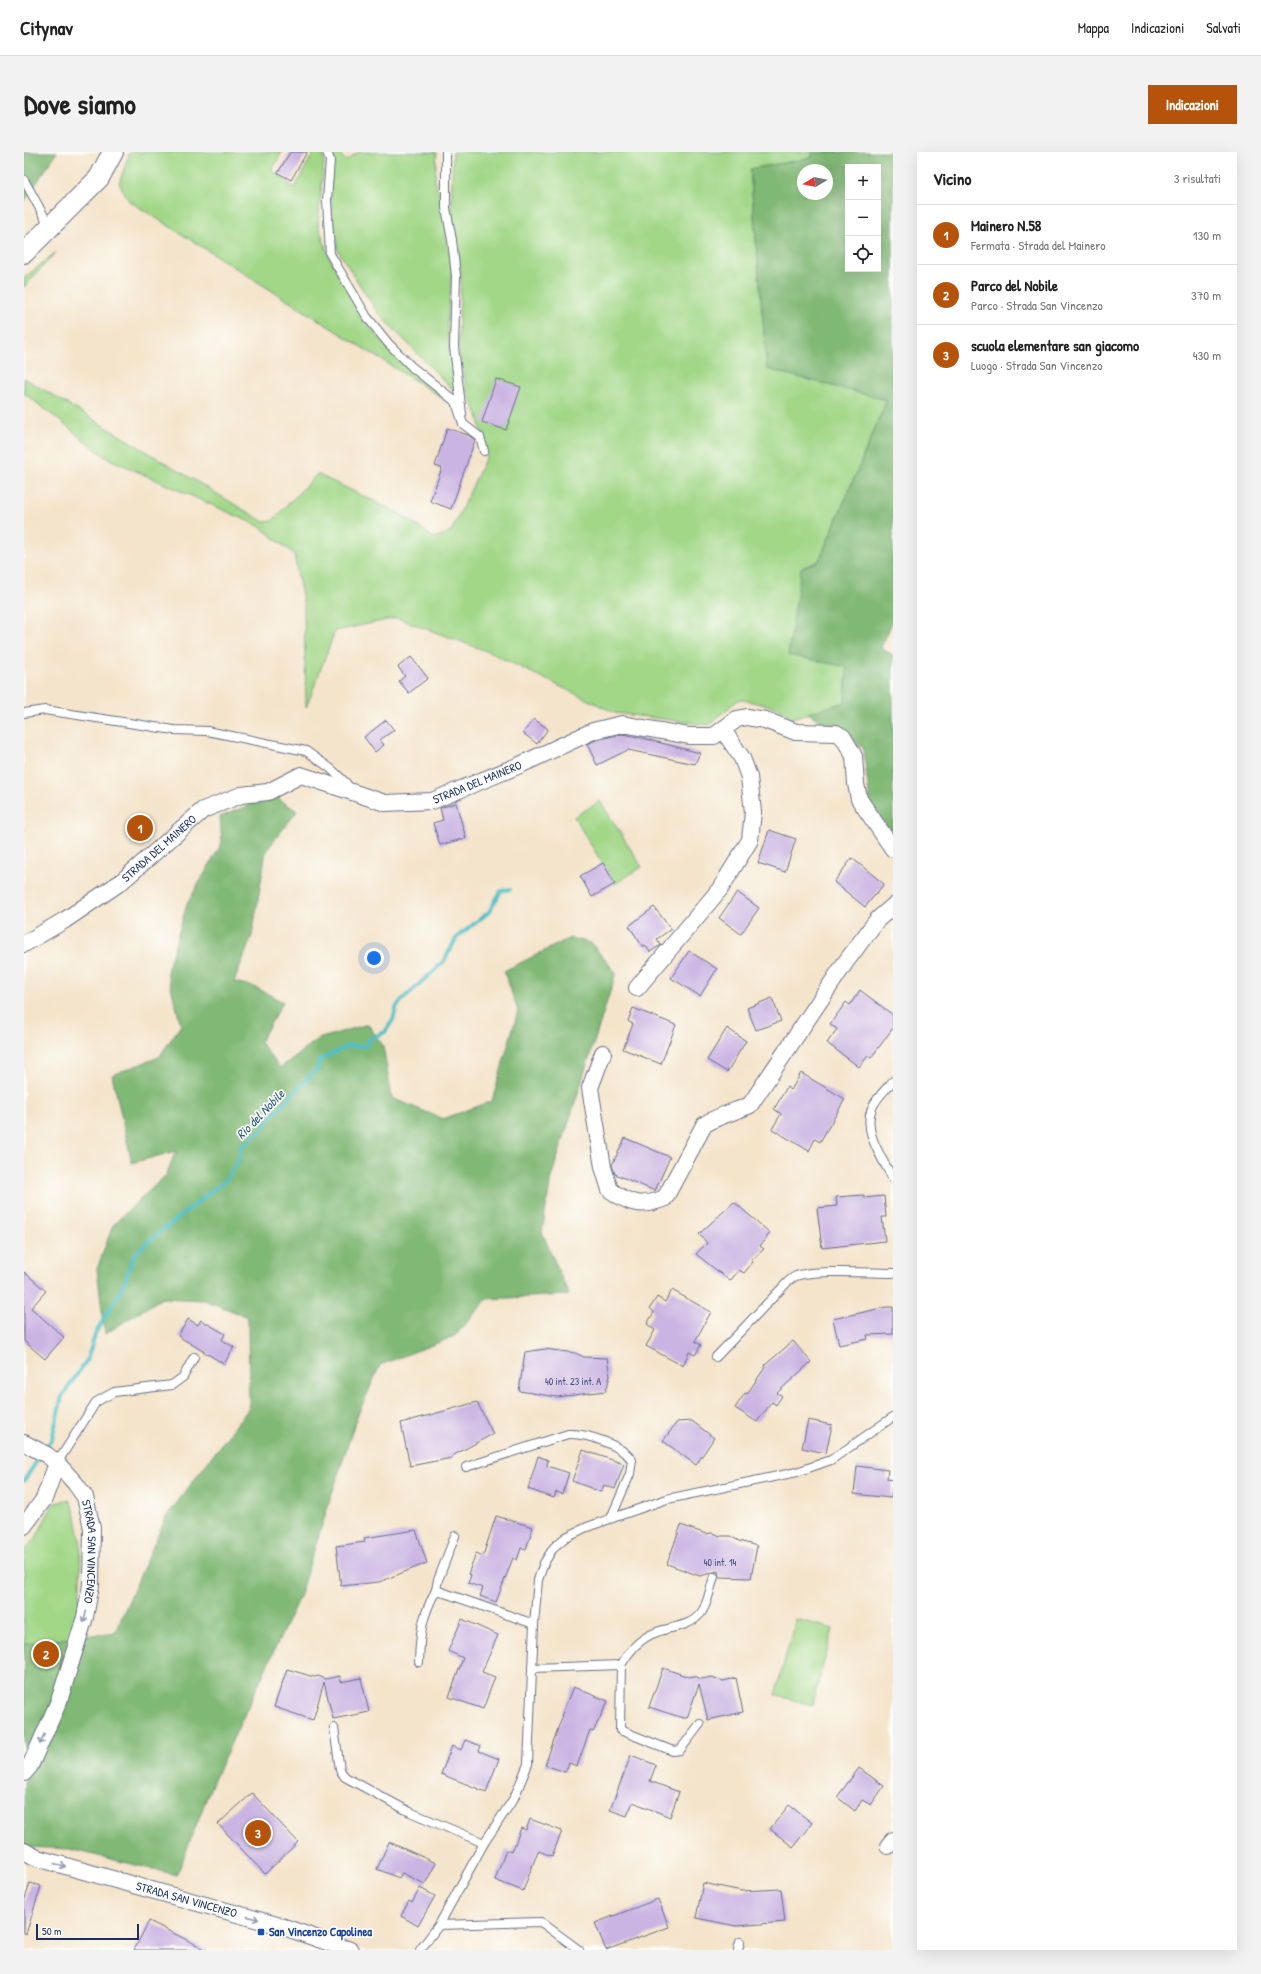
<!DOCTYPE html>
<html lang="it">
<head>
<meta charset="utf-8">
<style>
	:root { --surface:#fff; --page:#f2f2f2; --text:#222; --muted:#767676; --line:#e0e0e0; --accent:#b45309 }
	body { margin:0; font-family:"Patrick Hand",sans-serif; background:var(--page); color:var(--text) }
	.controls { position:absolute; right:12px; top:12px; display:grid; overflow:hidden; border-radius:0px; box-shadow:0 4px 16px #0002 }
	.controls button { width:36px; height:36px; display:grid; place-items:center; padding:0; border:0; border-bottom:1px solid var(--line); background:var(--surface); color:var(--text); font:20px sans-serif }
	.compass { position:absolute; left:773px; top:12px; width:36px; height:36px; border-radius:50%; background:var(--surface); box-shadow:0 4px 16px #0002; rotate:260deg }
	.scale { position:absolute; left:12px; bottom:10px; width:103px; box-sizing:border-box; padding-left:4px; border:2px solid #1b2f5e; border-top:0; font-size:11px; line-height:14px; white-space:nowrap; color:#1b2f5e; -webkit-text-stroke:3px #fdfcf7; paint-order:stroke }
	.you { position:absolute; left:350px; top:806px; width:14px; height:14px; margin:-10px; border:3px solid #fff; border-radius:50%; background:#1a73e8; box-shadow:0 0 0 6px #1a73e833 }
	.badge { display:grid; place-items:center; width:26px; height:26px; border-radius:50%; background:var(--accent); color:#fff; font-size:13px; font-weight:700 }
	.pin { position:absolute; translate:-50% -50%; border:2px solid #fff; box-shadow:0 1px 4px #0006 }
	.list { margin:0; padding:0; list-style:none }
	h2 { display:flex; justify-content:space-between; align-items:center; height:52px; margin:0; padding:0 16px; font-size:17px }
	h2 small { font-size:13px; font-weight:400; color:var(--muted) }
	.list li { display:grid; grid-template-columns:26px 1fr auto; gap:12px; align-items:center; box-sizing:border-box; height:60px; padding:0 16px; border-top:1px solid var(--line) }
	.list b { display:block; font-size:15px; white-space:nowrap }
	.list p { margin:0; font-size:13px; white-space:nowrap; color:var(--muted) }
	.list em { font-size:13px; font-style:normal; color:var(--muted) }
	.icon { flex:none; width:22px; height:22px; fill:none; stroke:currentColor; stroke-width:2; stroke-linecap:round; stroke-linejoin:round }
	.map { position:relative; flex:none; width:869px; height:1798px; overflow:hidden; border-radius:0px }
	header { display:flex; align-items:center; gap:24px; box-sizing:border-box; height:56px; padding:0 20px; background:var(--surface); border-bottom:1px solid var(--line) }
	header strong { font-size:19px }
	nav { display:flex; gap:22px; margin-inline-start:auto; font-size:14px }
	.intro { display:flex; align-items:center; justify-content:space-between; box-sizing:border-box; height:96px; padding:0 24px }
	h1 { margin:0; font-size:28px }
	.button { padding:10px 18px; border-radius:0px; background:var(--accent); color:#fff; font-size:14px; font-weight:700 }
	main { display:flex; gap:24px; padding:0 24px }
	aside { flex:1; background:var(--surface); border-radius:0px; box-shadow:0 4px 16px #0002 }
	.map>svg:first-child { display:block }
	.green { fill:#a1d787; stroke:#5e8372 }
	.forest { fill:#80b874; stroke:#4e7469; fill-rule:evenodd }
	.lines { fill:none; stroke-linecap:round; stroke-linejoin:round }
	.stream { stroke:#51bfc7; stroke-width:4 }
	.building { fill:#cab4e3 }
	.service-casing { stroke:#676e84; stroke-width:10 }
	.minor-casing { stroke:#676e84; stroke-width:18 }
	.tertiary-casing { stroke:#676e84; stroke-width:22 }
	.service { stroke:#fff; stroke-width:8 }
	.minor { stroke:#fff; stroke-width:16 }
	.tertiary { stroke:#fff; stroke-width:20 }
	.oneway { stroke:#8d97ae }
	.transit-dot { fill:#1a4fb4; stroke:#fdfcf7; stroke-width:1.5 }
	.labels { text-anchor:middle; stroke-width:3.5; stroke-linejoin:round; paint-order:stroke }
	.number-label { font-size:10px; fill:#47507f }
	.street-label { font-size:12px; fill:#1b2f5e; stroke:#fdfcf7 }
	.transit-label { font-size:12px; font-weight:bold; fill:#164399; stroke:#fdfcf7; text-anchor:start }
	.water-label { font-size:13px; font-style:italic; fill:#2b5a7e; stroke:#fdfcf7 }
</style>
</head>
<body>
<header>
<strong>Citynav</strong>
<nav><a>Mappa</a><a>Indicazioni</a><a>Salvati</a></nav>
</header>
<div class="intro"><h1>Dove siamo</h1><a class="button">Indicazioni</a></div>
<main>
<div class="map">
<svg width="869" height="1798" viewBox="0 0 869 1798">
	<rect width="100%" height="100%" fill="#fdfcf7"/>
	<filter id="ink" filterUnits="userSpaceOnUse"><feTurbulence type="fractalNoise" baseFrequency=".025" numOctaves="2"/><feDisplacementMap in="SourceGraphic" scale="8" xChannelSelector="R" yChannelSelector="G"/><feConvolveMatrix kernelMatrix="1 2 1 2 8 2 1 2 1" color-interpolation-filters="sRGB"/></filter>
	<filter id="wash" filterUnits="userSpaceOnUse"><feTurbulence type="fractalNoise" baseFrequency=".012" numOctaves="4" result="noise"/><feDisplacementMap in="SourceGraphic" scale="16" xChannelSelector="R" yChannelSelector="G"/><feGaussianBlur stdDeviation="0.9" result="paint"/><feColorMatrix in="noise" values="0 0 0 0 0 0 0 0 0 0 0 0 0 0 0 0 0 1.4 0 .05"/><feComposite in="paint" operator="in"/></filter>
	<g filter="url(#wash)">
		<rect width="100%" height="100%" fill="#f4e4cb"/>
		<!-- green -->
		<g class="green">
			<polygon points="106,0 258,0 248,18 270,36 290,0 298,0 300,9 294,72 305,105 340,168 363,195 428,252 105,49 95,31"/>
			<polygon points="308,0 314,0 322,9 334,0 413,0 411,28 420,63 428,119 423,173 432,241 353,160 314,99 306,48"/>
			<polygon points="429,0 789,0 787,6 726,17 743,216 863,248 795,409 823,515 821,550 766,567 759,557 715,547 685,573 591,561 465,500 373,466 311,479 282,556 280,455 270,402 235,374 83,306 0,241 0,226 240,370 248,369 293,322 375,361 410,386 427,380 463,303 454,263 443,240 434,196 437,122 427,56"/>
			<polygon points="32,100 0,135 0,126"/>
			<polygon points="576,649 618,715 591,732 550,665"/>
			<polygon points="45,1347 51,1360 57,1392 55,1473 0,1605 0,1399 12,1386 29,1352"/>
			<polygon points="772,1467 809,1477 788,1553 751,1543"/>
		</g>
		<!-- forest -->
		<g class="forest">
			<polygon points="0,0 33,0 0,50"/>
			<path d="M789 0H869V468L857 496 869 503V684L846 649 839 595 784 561 821 550 823 515 764 503 777 416 795 409 863 248 743 217 726 17 787 6ZM824 15H854V117H824ZM779 18H803V42H779Z"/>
			<polygon points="249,643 273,659 242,699 228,784 210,830 231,835 259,850 236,890 256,916 294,887 344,872 359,894 368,946 419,967 468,949 494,859 480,819 546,786 567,791 592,821 527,1026 518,1080 545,1143 463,1147 431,1184 356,1213 332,1267 275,1445 188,1632 153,1723 45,1697 0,1695 0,1492 91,1480 142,1365 225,1256 224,1165 180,1148 138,1146 81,1182 73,1117 89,1073 142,1023 152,999 108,1011 88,923 135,905 157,873 143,820 163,752 198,691 196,665"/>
		</g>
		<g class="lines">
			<!-- stream -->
			<g class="stream">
				<polyline points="20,1298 28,1287 38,1244 63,1208 72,1180 99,1135 109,1105 121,1092 202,1028 215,1007 217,995 238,978 245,967 293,917 296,908 324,894 341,894 347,886 361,880 369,868 372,856 377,849 420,809 433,785 465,760 477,739 486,737"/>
				<polyline points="0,1329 16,1304"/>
			</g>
		</g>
		<g id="blocks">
			<!-- building -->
			<g class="building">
				<polygon points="266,0 283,0 267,28 254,21"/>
				<polygon points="472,227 497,235 482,278 458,270"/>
				<polygon points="423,276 444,283 451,288 427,357 406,349 418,316 411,314"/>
				<polygon points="387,505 404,526 385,541 375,529 381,524 374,515"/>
				<polygon points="510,567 524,577 513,592 499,581"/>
				<polygon points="362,568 370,578 356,588 360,593 351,600 340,585"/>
				<polygon points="598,582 614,585 676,601 671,612 604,598 573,613 563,592 572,588"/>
				<polygon points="432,651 442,686 416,693 409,671 419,668 416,656"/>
				<polygon points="745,678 772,687 761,720 734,711"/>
				<polygon points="828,706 860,732 841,755 810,730"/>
				<polygon points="579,711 591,732 568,745 556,724"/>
				<polygon points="713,740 735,756 717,782 695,766"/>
				<polygon points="630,755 647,777 633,787 637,793 626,800 621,793 619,795 605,774"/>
				<polygon points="665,799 693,817 676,844 647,826"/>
				<polygon points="836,838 869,863 869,876 847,906 844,904 835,915 803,891 813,877 806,872 822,850 826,853"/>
				<polygon points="748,846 757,869 732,878 723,856"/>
				<polygon points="609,856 652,873 637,912 599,897 609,872 604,869"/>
				<polygon points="703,876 722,889 703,920 683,908"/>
				<polygon points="777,921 821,947 796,990 791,987 785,999 748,977 757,962 750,957 763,935 767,938"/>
				<polygon points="601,986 646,1005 631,1039 591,1022 588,1013"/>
				<polygon points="840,1043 840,1046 860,1044 862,1065 858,1065 861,1089 798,1096 793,1056 813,1054 812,1045"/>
				<polygon points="710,1050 746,1081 736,1094 740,1097 727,1109 729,1110 720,1121 715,1118 706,1129 672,1102 683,1091 675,1082"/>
				<polygon points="0,1120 22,1139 7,1156 40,1185 21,1207 0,1189"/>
				<polygon points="648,1138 687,1160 671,1189 677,1193 671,1203 665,1200 659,1214 622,1194 631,1178 623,1172 630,1160 626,1156 633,1145 641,1150"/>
				<polygon points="862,1155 869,1155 869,1182 843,1183 844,1187 815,1193 809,1167"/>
				<polygon points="164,1167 174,1173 177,1168 201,1182 198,1188 210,1195 200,1212 154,1184"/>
				<polygon points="769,1189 787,1210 753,1241 758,1244 752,1253 748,1250 733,1270 711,1256 721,1241 723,1242 742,1214 741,1213"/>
				<polygon points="521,1197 551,1201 560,1205 583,1206 586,1224 582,1239 533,1245 495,1239 501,1200"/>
				<polygon points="453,1250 469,1282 428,1304 428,1306 386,1314 377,1271"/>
				<polygon points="784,1268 808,1273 802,1301 778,1296"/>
				<polygon points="668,1269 690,1286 672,1313 639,1289 653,1270"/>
				<polygon points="559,1298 600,1312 591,1337 580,1333 577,1340 548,1329"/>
				<polygon points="514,1304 524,1308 523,1314 545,1321 538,1342 532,1340 530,1346 504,1337"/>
				<polygon points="833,1314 864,1318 863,1327 869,1328 867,1346 830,1342"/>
				<polygon points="472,1364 509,1375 502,1397 497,1396 493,1408 489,1406 472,1450 456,1444 459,1436 444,1431 447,1423 444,1422 452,1401 459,1404"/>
				<polygon points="657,1373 682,1382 688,1381 697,1384 706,1384 715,1389 733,1394 727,1426 695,1425 694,1419 676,1424 643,1412"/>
				<polygon points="392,1378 403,1411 355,1430 317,1434 312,1394 341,1390 340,1386"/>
				<polygon points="438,1467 474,1483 458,1520 471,1525 459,1557 425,1545 439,1506 424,1499"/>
				<polygon points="639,1516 665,1525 671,1524 677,1527 688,1525 699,1529 712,1526 719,1560 684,1568 675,1532 663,1566 659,1566 625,1555"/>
				<polygon points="263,1517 290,1525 295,1524 301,1527 316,1524 317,1530 337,1526 345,1560 309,1567 300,1530 289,1568 250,1555"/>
				<polygon points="549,1535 584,1549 569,1580 566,1578 553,1614 545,1611 541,1620 521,1613 538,1565 537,1564"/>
				<polygon points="441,1588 457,1594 455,1599 475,1607 462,1640 417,1622 428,1594 437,1598"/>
				<polygon points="607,1603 632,1613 626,1629 655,1640 646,1665 609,1650 603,1664 586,1658"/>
				<polygon points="835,1616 860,1634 847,1653 838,1648 831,1659 813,1645"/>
				<polygon points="228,1641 274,1690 241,1722 194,1672"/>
				<polygon points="765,1653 788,1671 769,1695 746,1677"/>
				<polygon points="506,1667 538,1679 528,1704 514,1699 499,1739 471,1728 482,1698 488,1700 497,1676 502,1678"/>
				<polygon points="365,1690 412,1711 401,1732 378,1721 375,1726 353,1717"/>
				<polygon points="6,1731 17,1734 2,1782 0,1781 0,1750"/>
				<polygon points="679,1731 718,1739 757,1737 761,1770 712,1774 672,1766"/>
				<polygon points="396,1736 411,1744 394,1774 377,1764 385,1749 388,1751"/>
				<polygon points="634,1747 645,1775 582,1798 571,1771"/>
				<polygon points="125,1769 183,1798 110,1798"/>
			</g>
		</g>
	</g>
	<g filter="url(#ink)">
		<use href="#blocks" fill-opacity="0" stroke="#676e84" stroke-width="1"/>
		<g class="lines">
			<!-- service casing -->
			<g class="service-casing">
				<g id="service">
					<polyline points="303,0 306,8 303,48 306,102 343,165 364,191 388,215 432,250 439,272 456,285 460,299"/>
					<polyline points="422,0 422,56 428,88 432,124 430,195 438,262"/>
					<polyline points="0,28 26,75"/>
					<polyline points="0,561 21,558 150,578 183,579 282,599 306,616 322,631 327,638"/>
					<path d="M869 929C862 937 852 946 848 956 838 980 859 1007 869 1027"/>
					<path d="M692 1205 756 1138C761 1133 765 1127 772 1124 791 1117 846 1121 869 1121"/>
					<polyline points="33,1311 72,1250 90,1240 148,1233 159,1225 170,1205"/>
					<path d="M442 1315 544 1282C563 1281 597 1293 608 1308L606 1322 587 1366"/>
					<polyline points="431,1384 414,1428 412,1438 510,1472"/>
					<path d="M395 1510C396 1479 398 1465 412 1438"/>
					<polyline points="597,1513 596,1578 649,1599 656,1598 676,1572"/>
					<path d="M508 1516 597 1513C606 1498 616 1486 633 1480 649 1474 666 1475 677 1461 684 1452 686 1436 690 1425"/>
					<polyline points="310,1576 316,1618 321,1625 386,1660 460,1691"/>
					<polyline points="415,1773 517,1770 555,1798"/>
					<polyline points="396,1798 415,1773 460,1691 490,1646 504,1612 510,1472 514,1428 520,1411 530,1395 542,1385 563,1375 643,1347 773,1320 807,1308 869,1265"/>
					<polyline points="714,1798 716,1790"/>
				</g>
			</g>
			<!-- minor casing -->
			<g class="minor-casing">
				<g id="minor">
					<path id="s1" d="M0 792 41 768 97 730 179 658 217 643 244 640 277 623 361 651 408 649 496 613 569 579 598 572 665 584H690L713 567 723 565 741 568 772 580 812 581 819 585 830 604 832 632 835 647 869 697"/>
					<polyline points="613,836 696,737 726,688 729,660 725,625 718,606 699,578"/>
					<path d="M579 901 566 936 579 1015 586 1038C606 1052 617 1056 641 1046L680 973C694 963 711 960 726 953L821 811 853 768 869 754"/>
					<path id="s2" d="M0 1291 23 1303 33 1311 51 1331 61 1345 68 1376 67 1433 61 1465 35 1549 6 1614 0 1621"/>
					<polyline points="0,1374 20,1347 33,1311"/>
					<polyline points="864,1694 869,1688"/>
					<path id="s3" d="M0 1699 13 1706 260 1775 326 1798"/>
				</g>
			</g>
			<!-- tertiary casing -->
			<g class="tertiary-casing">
				<polyline id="tertiary" points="0,101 75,26 89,0"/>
			</g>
			<!-- service -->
			<use href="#service" class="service"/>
			<!-- minor -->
			<use href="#minor" class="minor"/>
			<!-- tertiary -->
			<use href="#tertiary" class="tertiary"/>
		</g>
		<!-- one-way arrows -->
		<defs><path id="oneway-shaft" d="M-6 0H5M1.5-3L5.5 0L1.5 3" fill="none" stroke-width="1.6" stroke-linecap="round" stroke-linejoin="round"/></defs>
		<g class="oneway">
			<use href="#oneway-shaft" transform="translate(61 1465) rotate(104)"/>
			<use href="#oneway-shaft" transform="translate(18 1587) rotate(114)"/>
			<use href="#oneway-shaft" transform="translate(36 1713) rotate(15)"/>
			<use href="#oneway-shaft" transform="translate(229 1766) rotate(15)"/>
		</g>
	</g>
	<!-- markers -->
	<rect class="transit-dot" x="233" y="1776" width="8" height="8" rx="2"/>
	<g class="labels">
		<!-- number labels -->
		<g class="number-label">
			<text x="549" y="1233">40 int. 23 int. A</text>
			<text x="696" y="1414">40 int. 14</text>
		</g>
		<!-- street labels -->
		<g class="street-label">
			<text dy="4" stroke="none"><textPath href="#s1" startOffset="514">STRADA DEL MAINERO</textPath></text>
			<text dy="4" stroke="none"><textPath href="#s1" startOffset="166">STRADA DEL MAINERO</textPath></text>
			<text dy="4" stroke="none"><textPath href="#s2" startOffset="138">STRADA SAN VINCENZO</textPath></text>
			<text dy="4" stroke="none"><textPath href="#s3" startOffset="170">STRADA SAN VINCENZO</textPath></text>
		</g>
		<!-- transit labels -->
		<g class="transit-label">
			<text x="245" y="1784">San Vincenzo Capolinea</text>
		</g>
		<!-- water labels -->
		<g class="water-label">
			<text transform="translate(236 962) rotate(-46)" y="5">Rio del Nobile</text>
		</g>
	</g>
</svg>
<div class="controls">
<button>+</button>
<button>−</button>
<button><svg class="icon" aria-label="locate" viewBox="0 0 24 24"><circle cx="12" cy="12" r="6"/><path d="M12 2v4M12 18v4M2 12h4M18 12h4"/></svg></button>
</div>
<svg class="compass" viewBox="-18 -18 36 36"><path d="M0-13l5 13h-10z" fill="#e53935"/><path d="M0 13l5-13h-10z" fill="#767676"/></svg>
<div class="scale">50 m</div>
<div class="you"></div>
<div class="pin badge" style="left:116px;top:676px">1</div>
<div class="pin badge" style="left:22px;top:1502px">2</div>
<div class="pin badge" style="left:234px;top:1681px">3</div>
</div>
<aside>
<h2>Vicino<small>3 risultati</small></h2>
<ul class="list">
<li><span class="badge">1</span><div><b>Mainero N.58</b><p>Fermata · Strada del Mainero</p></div><em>130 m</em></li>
<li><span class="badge">2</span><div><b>Parco del Nobile</b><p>Parco · Strada San Vincenzo</p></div><em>370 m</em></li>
<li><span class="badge">3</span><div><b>scuola elementare san giacomo</b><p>Luogo · Strada San Vincenzo</p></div><em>430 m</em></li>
</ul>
</aside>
</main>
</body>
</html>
